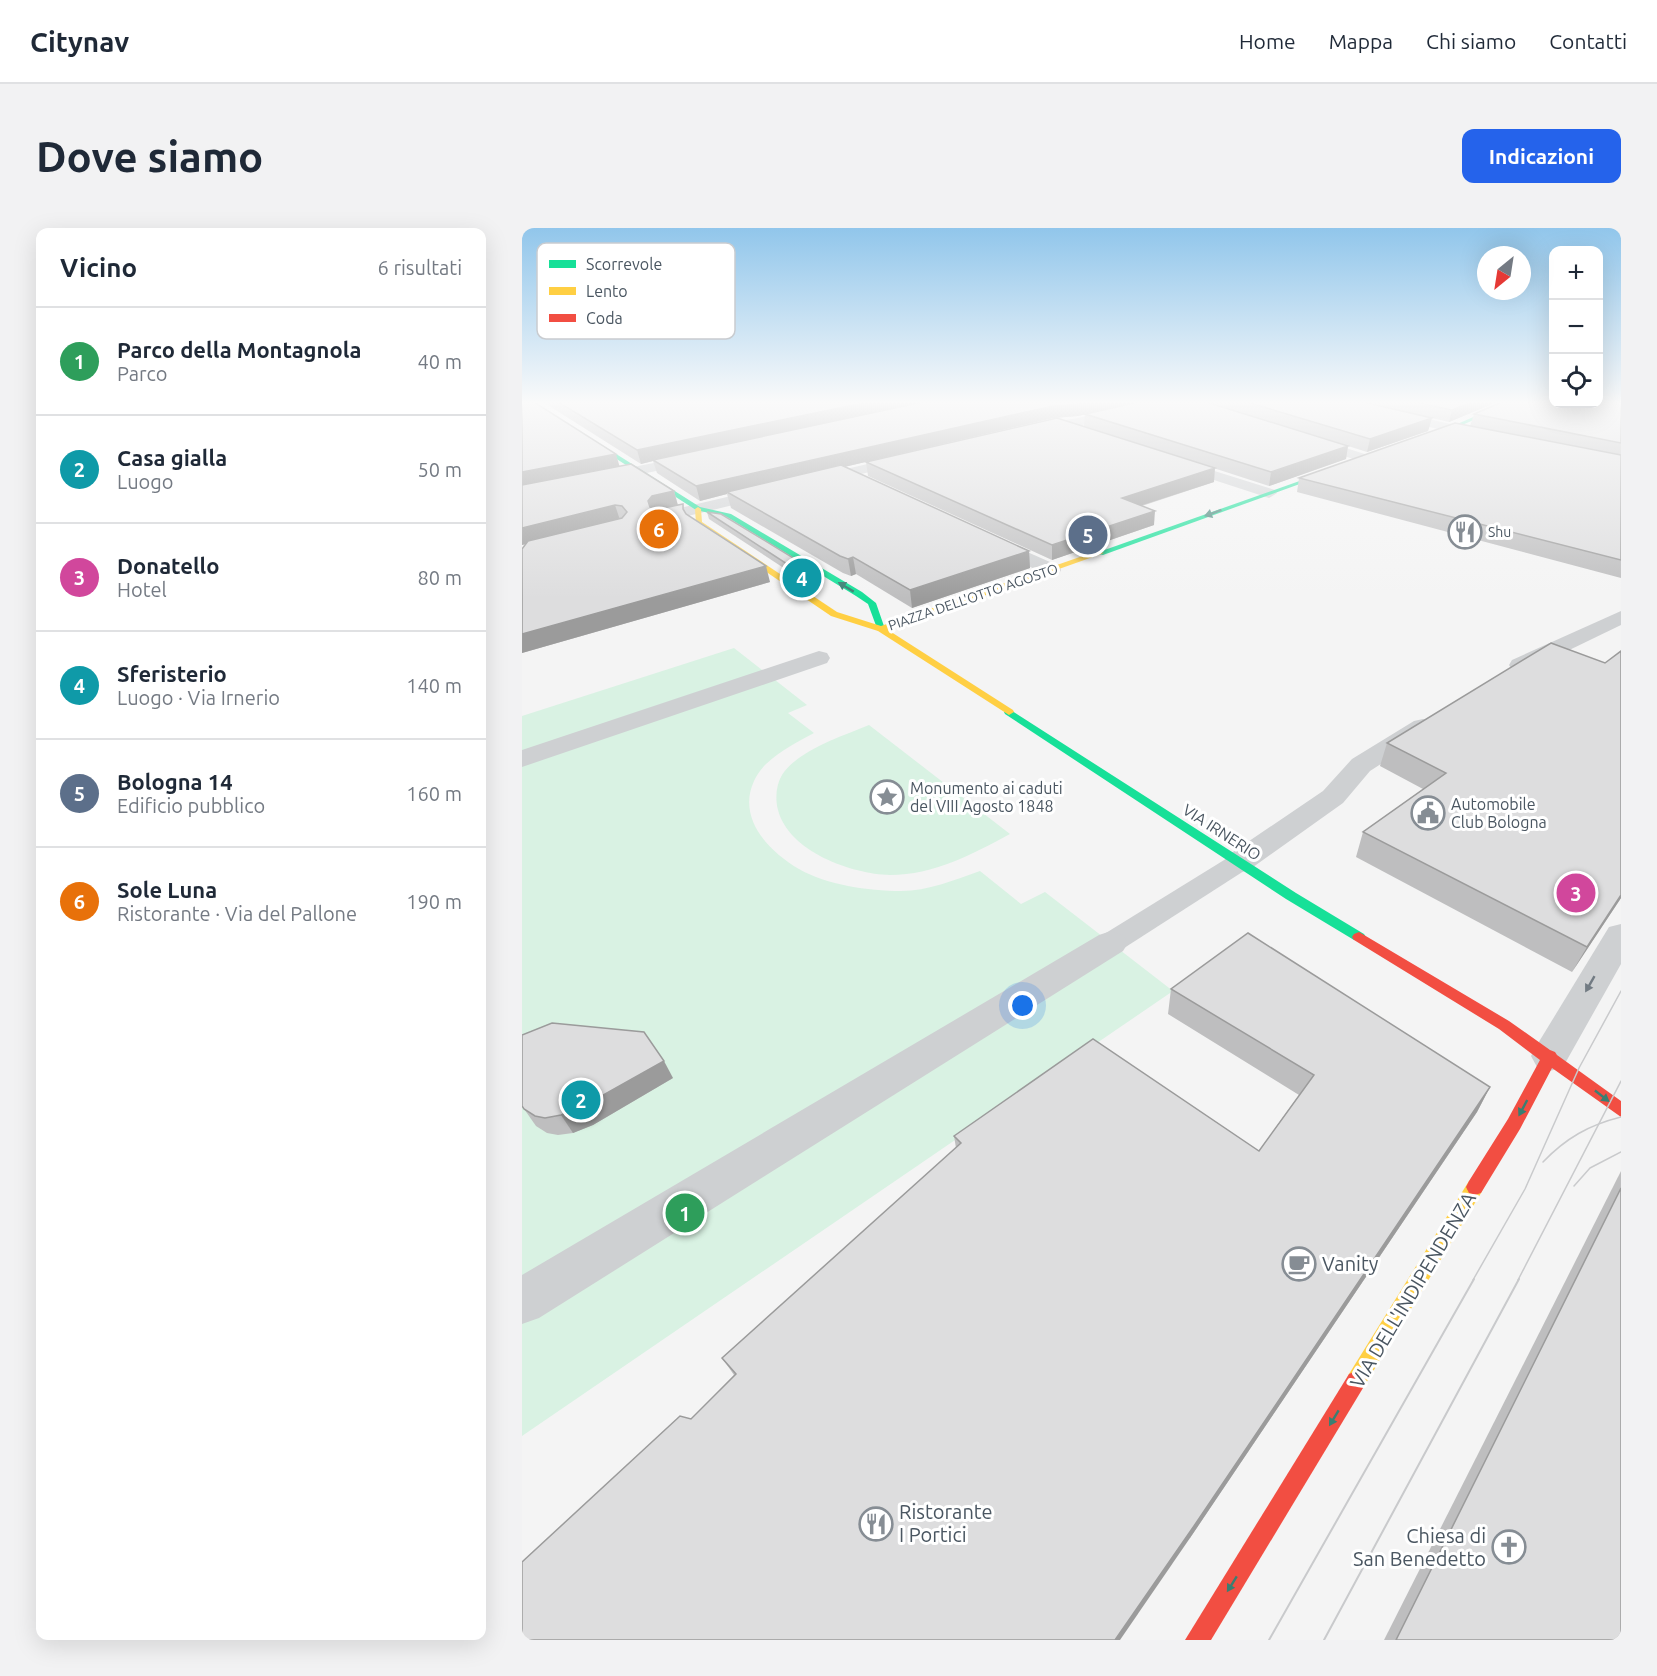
<!DOCTYPE html>
<html lang="it">
<head>
<meta charset="utf-8">
<style>
	:root { --surface:#fff; --page:#f2f2f3; --text:#1f2937; --muted:#747a83; --line:#e0e1e3; --accent:#2563eb }
	body { margin:0; font-family:Ubuntu,sans-serif; background:var(--page); color:var(--text) }
	.controls { position:absolute; right:18px; top:18px; display:grid; overflow:hidden; border-radius:12px; box-shadow:0 6px 24px #0002 }
	.controls button { width:54px; height:54px; display:grid; place-items:center; padding:0; border:0; border-bottom:2px solid var(--line); background:var(--surface); color:var(--text); font:30px sans-serif }
	.compass { position:absolute; left:955px; top:18px; width:54px; height:54px; border-radius:50%; background:var(--surface); box-shadow:0 6px 24px #0002; rotate:210deg }
	.you { position:absolute; left:501px; top:778px; width:21px; height:21px; margin:-15px; border:4px solid #fff; border-radius:50%; background:#1a73e8; box-shadow:0 0 0 9px #1a73e833 }
	.badge { display:grid; place-items:center; width:39px; height:39px; border-radius:50%; background:var(--accent); color:#fff; font-size:20px; font-weight:700 }
	.pin { position:absolute; translate:-50% -50%; border:3px solid #fff; box-shadow:0 2px 6px #0006 }
	.list { margin:0; padding:0; list-style:none }
	h2 { display:flex; justify-content:space-between; align-items:center; height:78px; margin:0; padding:0 24px; font-size:26px }
	h2 small { font-size:20px; font-weight:400; color:var(--muted) }
	.list li { display:grid; grid-template-columns:39px 1fr auto; gap:18px; align-items:center; box-sizing:border-box; height:108px; padding:0 24px; border-top:2px solid var(--line) }
	.list b { display:block; font-size:22px; white-space:nowrap }
	.list p { margin:0; font-size:20px; white-space:nowrap; color:var(--muted) }
	.list em { font-size:20px; font-style:normal; color:var(--muted) }
	.icon { flex:none; width:33px; height:33px; fill:none; stroke:currentColor; stroke-width:2; stroke-linecap:round; stroke-linejoin:round }
	.map { position:relative; flex:none; width:1099px; height:1412px; overflow:hidden; border-radius:12px }
	header { display:flex; align-items:center; gap:36px; box-sizing:border-box; height:84px; padding:0 30px; background:var(--surface); border-bottom:2px solid var(--line) }
	header strong { font-size:28px }
	nav { display:flex; gap:33px; margin-inline-start:auto; font-size:21px }
	.intro { display:flex; align-items:center; justify-content:space-between; box-sizing:border-box; height:144px; padding:0 36px }
	h1 { margin:0; font-size:42px }
	.button { padding:15px 27px; border-radius:12px; background:var(--accent); color:#fff; font-size:21px; font-weight:700 }
	main { display:flex; gap:36px; padding:0 36px }
	aside { flex:1; background:var(--surface); border-radius:12px; box-shadow:0 6px 24px #0002 }
	.map>svg:first-child { display:block }
	.green { fill:#d9f2e3 }
	.lines { fill:none; stroke-linecap:round; stroke-linejoin:round }
	.lane { fill:#ced0d2; fill-rule:evenodd }
	.street { fill:#ced0d2; fill-rule:evenodd }
	.fast { fill:#16e098; fill-rule:evenodd }
	.slow { fill:#ffcf43; fill-rule:evenodd }
	.jam { fill:#f24e42; fill-rule:evenodd }
	.tram-far1 { stroke:#c9cacc; stroke-width:1.5 }
	.tram { stroke:#c9cacc; stroke-width:2 }
	.wall { fill:#bebebf }
	.shaded-wall { fill:#9b9b9b }
	.building { fill:#ddddde; stroke:#9b9b9b; stroke-width:1.5 }
	.oneway { fill:#3a7f72 }
	.oneway2 { fill:#727b83 }
	.labels { text-anchor:middle; stroke-width:6; stroke-linejoin:round; paint-order:stroke }
	.far-poi-label { font-size:14px; fill:#4a5661; stroke:#fff; text-anchor:start }
	.far-street-label { font-size:14px; fill:#4a5661; stroke:#fff }
	.poi-label { font-size:16px; fill:#4a5661; stroke:#fff; text-anchor:start }
	.street-label { font-size:16px; fill:#4a5661; stroke:#fff }
	.near-poi-label { font-size:20px; fill:#4a5661; stroke:#fff; text-anchor:start }
	.near-street-label { font-size:20px; fill:#4a5661; stroke:#fff }
	.key { fill:#fff; stroke:#c9ccd0; stroke-width:1.5 }
	.key-label { font-size:16px; fill:#4a5661 }
</style>
</head>
<body>
<header>
<strong>Citynav</strong>
<nav><a>Home</a><a>Mappa</a><a>Chi siamo</a><a>Contatti</a></nav>
</header>
<div class="intro"><h1>Dove siamo</h1><a class="button">Indicazioni</a></div>
<main>
<aside>
<h2>Vicino<small>6 risultati</small></h2>
<ul class="list">
<li><span class="badge" style="background:#2e9e5b">1</span><div><b>Parco della Montagnola</b><p>Parco</p></div><em>40 m</em></li>
<li><span class="badge" style="background:#0f9aa8">2</span><div><b>Casa gialla</b><p>Luogo</p></div><em>50 m</em></li>
<li><span class="badge" style="background:#d1479c">3</span><div><b>Donatello</b><p>Hotel</p></div><em>80 m</em></li>
<li><span class="badge" style="background:#0f9aa8">4</span><div><b>Sferisterio</b><p>Luogo · Via Irnerio</p></div><em>140 m</em></li>
<li><span class="badge" style="background:#5c6f8a">5</span><div><b>Bologna 14</b><p>Edificio pubblico</p></div><em>160 m</em></li>
<li><span class="badge" style="background:#e8710a">6</span><div><b>Sole Luna</b><p>Ristorante · Via del Pallone</p></div><em>190 m</em></li>
</ul>
</aside>
<div class="map">
<svg width="1099" height="1412" viewBox="0 0 1099 1412">
	<rect width="100%" height="100%" fill="#f4f4f4"/>
	<!-- green -->
	<g class="green">
		<path d="M212 420 285 477 266 485 292 505C272 516 241 531 232 553 215 590 246 623 277 641 305 657 346 663 379 663 406 663 432 652 458 643L499 676 523 664 651 763 0 1208V488Z"/>
		<path d="M347 497 488 606C451 626 412 647 368 647 330 646 267 624 256 582 253 571 254 557 260 547 276 522 321 508 347 497Z"/>
	</g>
	<g class="lines">
		<!-- lane -->
		<polygon class="lane" points="716,627 725,629 728,635 725,641 599,722 589,725 579,722 575,715 579,708 707,629"/>
		<!-- street -->
		<g class="street">
			<polygon points="626,174 647,174 645,177 556,198 505,206 498,202 505,198 556,190"/>
			<polygon points="810,174 831,174 964,204 971,208 964,212 816,178"/>
			<polygon points="783,207 849,228 851,231 844,235 778,214 776,211 778,208"/>
			<polygon points="177,226 184,230 182,233 0,271 0,261"/>
			<polygon points="388,226 393,227 395,230 393,233 141,294 135,293 133,289 135,285 141,284"/>
			<polygon points="651,230 753,262 755,265 747,270 741,268 646,237 644,234 646,231"/>
			<polygon points="467,307 537,338 539,342 537,346 523,346 461,316 458,312 461,308"/>
			<polygon points="1099,383 1099,397 1006,442 998,444 990,442 987,437 990,432"/>
			<polygon points="297,423 305,425 308,430 305,435 0,539 0,522"/>
			<polygon points="901,491 910,493 913,498 910,503 848,543 821,575 727,642 716,645 705,642 701,635 705,628 801,563 830,531 892,493"/>
			<polygon points="1099,696 1099,736 1041,839 1028,843 1015,839 1009,828 1015,817 1087,699"/>
			<polygon points="589,703 601,707 606,715 601,723 17,1090 0,1096 0,1047 577,707"/>
		</g>
		<!-- fast -->
		<g class="fast">
			<polygon points="6,174 12,174 178,279 209,286 340,364 354,375 363,401 356,403 346,376 334,368 205,289 174,282"/>
			<polygon points="986,174 993,174 901,214 896,213"/>
			<polygon points="817,239 822,240 581,327 574,325"/>
			<polygon points="487,481 774,665 842,706 844,709 842,712 832,712 764,671 483,486 482,484"/>
		</g>
		<!-- slow -->
		<g class="slow">
			<polygon points="176,279 179,281 180,294 315,384 359,398 575,323 582,325 366,402 491,482 492,484 487,487 356,403 309,388 174,296 173,281"/>
			<polygon points="953,951 959,953 962,959 959,965 841,1160 834,1163 827,1160 824,1153 827,1146 947,953"/>
		</g>
		<!-- jam -->
		<g class="jam">
			<polygon points="837,704 987,793 1028,822 1033,824 1035,827 1099,873 1099,889 1030,840 998,901 959,965 953,967 947,965 944,959 947,953 986,891 1018,832 977,801 832,712 830,709 832,706"/>
			<polygon points="834,1143 841,1146 844,1153 841,1160 689,1412 663,1412 827,1146"/>
		</g>
		<!-- tram-far1 -->
		<g class="tram-far1">
			<path d="M1021 934C1044 910 1067 897 1099 889"/>
			<polyline points="1052,958 1068,940 1099,924"/>
			<polyline points="951,1052 1003,961 1057,840 1099,763"/>
			<polyline points="996,1052 1099,853"/>
		</g>
		<!-- tram -->
		<g class="tram">
			<polyline points="747,1412 952,1051"/>
			<polyline points="802,1412 997,1051"/>
		</g>
	</g>
	<!-- wall -->
	<g class="wall">
		<polygon points="0,174 98,238 152,263 156,277 161,276 163,285 248,354 0,425 0,321 3,316 0,317"/>
		<polygon points="21,174 975,174 927,194 910,190 906,203 845,224 826,218 824,231 747,258 562,198 563,186 556,188 531,190 322,239 507,323 508,340 390,380 334,346 329,348 321,345 209,280 205,266 178,273 135,245 131,233 119,236"/>
		<polygon points="1099,174 1099,350 775,264 777,250 948,198 952,186"/>
		<polygon points="344,234 692,254 620,278 632,297 530,332 346,248"/>
		<polygon points="185,284 298,353 286,356 187,291"/>
		<polygon points="1099,423 1099,670 1050,744 834,629 841,604 901,561 858,538 865,515 1083,435"/>
		<polygon points="649,761 968,859 955,884 668,1310 169,1191 212,1147 200,1130 434,920 432,908 737,923 777,867 646,786"/>
		<polygon points="151,850 71,897 51,905 36,907 25,905 14,898 0,878"/>
		<polygon points="1099,943 1099,1412 862,1412"/>
	</g>
	<!-- shaded-wall -->
	<g class="shaded-wall">
		<polygon points="346,174 403,174 131,232 131,233 119,236 115,222"/>
		<polygon points="564,174 618,174 556,188 531,190 207,266 205,264 205,266 178,273 174,258 531,178"/>
		<polygon points="950,174 975,174 927,194 930,182"/>
		<polygon points="910,190 906,203 845,224 848,211"/>
		<polygon points="826,218 824,231 747,258 749,244"/>
		<polygon points="94,226 98,240 0,259 0,244"/>
		<polygon points="693,240 692,254 599,284 600,270"/>
		<polygon points="152,263 156,278 131,288 126,273 130,268"/>
		<polygon points="93,277 98,292 0,317 0,300"/>
		<polygon points="633,283 632,297 530,332 530,317"/>
		<polygon points="507,323 508,340 390,380 388,362"/>
		<polygon points="331,329 334,346 329,348 326,331"/>
		<polygon points="244,338 248,354 0,425 0,406"/>
		<polygon points="296,345 298,353 286,356 285,349"/>
		<polygon points="1099,667 1099,670 1050,744 1065,719"/>
		<polygon points="142,833 151,850 71,897 51,905 39,887"/>
		<polygon points="968,859 955,884 668,1310 598,1412 593,1412"/>
	</g>
	<!-- building -->
	<g class="building">
		<polygon points="0,174 12,174 94,226 0,244"/>
		<polygon points="36,174 346,174 115,222"/>
		<polygon points="401,174 564,174 556,176 531,178 174,258 131,232"/>
		<polygon points="617,174 684,174 826,218 749,244 563,186"/>
		<polygon points="725,174 841,174 910,190 848,211"/>
		<polygon points="893,174 950,174 930,182"/>
		<polygon points="980,174 1032,174 1032,176 1077,176 1077,174 1099,174 1099,215 952,186"/>
		<polygon points="535,190 693,240 600,270 633,283 530,317 344,234"/>
		<polygon points="933,195 1099,227 1099,332 777,250"/>
		<polygon points="109,236 152,263 130,268 126,273 128,279 137,281 161,276 161,281 164,286 244,338 0,406 0,321 6,313 100,290 105,284 100,278 93,277 0,300 0,257"/>
		<polygon points="319,237 507,323 388,362 331,329 326,331 318,328 205,264"/>
		<polygon points="185,284 199,286 296,345 285,349"/>
		<polygon points="1029,415 1083,435 1099,423 1099,667 1065,719 841,604 924,545 865,515"/>
		<polygon points="726,705 968,859 674,1295 593,1412 0,1412 0,1334 158,1188 169,1191 214,1146 200,1130 439,915 432,908 571,811 737,923 792,847 649,761"/>
		<polygon points="30,795 122,804 142,833 60,879 39,887 23,890 13,888 2,881 0,878 0,807"/>
		<polygon points="1099,960 1099,1412 874,1412"/>
	</g>
	<!-- one-way arrows -->
	<defs><path id="oneway-solid" d="M-6-.8H1V-3.2L6.5 0L1 3.2V.8H-6Z" transform="scale(1.5)"/></defs>
	<g class="oneway">
		<use href="#oneway-solid" transform="translate(691 285) rotate(160)"/>
		<use href="#oneway-solid" transform="translate(324 359) rotate(-149)"/>
		<use href="#oneway-solid" transform="translate(1080 868) rotate(38)"/>
		<use href="#oneway-solid" transform="translate(1001 880) rotate(118)"/>
		<use href="#oneway-solid" transform="translate(812 1190) rotate(121)"/>
		<use href="#oneway-solid" transform="translate(710 1356) rotate(122)"/>
	</g>
	<use class="oneway2" href="#oneway-solid" transform="translate(1068 756) rotate(120)"/>
	<!-- sky -->
	<linearGradient id="sky" x2="0" y2="1"><stop stop-color="#91c6eb"/><stop offset="0.47" stop-color="#fafafa"/><stop offset="1" stop-color="#fafafa" stop-opacity="0"/></linearGradient>
	<rect width="1099" height="371" fill="url(#sky)"/>
	<!-- icons -->
	<defs>
		<g id="restaurant-ring" transform="scale(1.725)"><circle r="9.5" fill="#fff" stroke="#868d94" stroke-width="1.5"/><path d="M-5-6h1v4h1v-4h1v4h1v-4h1v5L-1.5 .5V6h-2V.5L-5-1ZM5-6V6H3V1.5H1.5Q1.5-4 5-6Z" fill="#868d94"/></g>
		<g id="sight-ring" transform="scale(1.725)"><circle r="9.5" fill="#fff" stroke="#868d94" stroke-width="1.5"/><path d="M0-6L1.8-2.2L6-1.7L2.9 1.2L3.7 5.4L0 3.3L-3.7 5.4L-2.9 1.2L-6-1.7L-1.8-2.2Z" fill="#868d94"/></g>
		<g id="civic-ring" transform="scale(1.725)"><circle r="9.5" fill="#fff" stroke="#868d94" stroke-width="1.5"/><path d="M-.6-6.5H3V-4.5H.6V-3L4-1V1h2V6H-6V1h2V-1L-.6-3ZM-1.2 2.5V6h2.4V2.5Z" fill="#868d94"/></g>
		<g id="cafe-ring" transform="scale(1.725)"><circle r="9.5" fill="#fff" stroke="#868d94" stroke-width="1.5"/><path d="M-5.5-4.5H6V0H3Q3 3.5 0 3.5H-2.5Q-5.5 3.5-5.5 0ZM3-3.2v2h1.7v-2ZM-6 4.5H4V6H-6Z" fill="#868d94"/></g>
		<g id="church-ring" transform="scale(1.725)"><circle r="9.5" fill="#fff" stroke="#868d94" stroke-width="1.5"/><path d="M-1.2-6h2.4v3.5h3.3v2.4h-3.3V6h-2.4V-.1h-3.3v-2.4h3.3Z" fill="#868d94"/></g>
	</defs>
	<g fill-rule="evenodd">
		<use href="#restaurant-ring" x="943" y="304"/>
		<use href="#sight-ring" x="365" y="569"/>
		<use href="#civic-ring" x="906" y="585"/>
		<use href="#cafe-ring" x="777" y="1036"/>
		<use href="#restaurant-ring" x="354" y="1296"/>
		<use href="#church-ring" x="987" y="1319"/>
	</g>
	<g class="labels">
		<!-- far-poi labels -->
		<g class="far-poi-label">
			<text x="966" y="309">Shu</text>
		</g>
		<!-- far-street labels -->
		<g class="far-street-label">
			<text transform="translate(451 369) rotate(-19)" y="5">PIAZZA DELL'OTTO AGOSTO</text>
		</g>
		<!-- poi labels -->
		<g class="poi-label">
			<text x="388" y="566">Monumento ai caduti<tspan x="388" dy="18">del VIII Agosto 1848</tspan></text>
			<text x="929" y="582">Automobile<tspan x="929" dy="18">Club Bologna</tspan></text>
		</g>
		<!-- street labels -->
		<g class="street-label">
			<text transform="translate(700 604) rotate(33)" y="6">VIA IRNERIO</text>
		</g>
		<!-- near-poi labels -->
		<g class="near-poi-label">
			<text x="800" y="1043">Vanity</text>
			<text x="377" y="1291">Ristorante<tspan x="377" dy="23">I Portici</tspan></text>
			<text x="964" y="1315" text-anchor="end">Chiesa di<tspan x="964" dy="23">San Benedetto</tspan></text>
		</g>
		<!-- near-street labels -->
		<g class="near-street-label">
			<text transform="translate(891 1062) rotate(-59)" y="7">VIA DELL'INDIPENDENZA</text>
		</g>
	</g>
	<!-- legend -->
	<rect x="15" y="15" width="198" height="96" rx="9" class="key"/>
	<rect x="27" y="32" width="27" height="8" fill="#16e098"/>
	<rect x="27" y="59" width="27" height="8" fill="#ffcf43"/>
	<rect x="27" y="86" width="27" height="8" fill="#f24e42"/>
	<g class="key-label">
		<text x="64" y="42">Scorrevole</text>
		<text x="64" y="69">Lento</text>
		<text x="64" y="96">Coda</text>
	</g>
</svg>
<div class="controls">
<button>+</button>
<button>−</button>
<button><svg class="icon" aria-label="locate" viewBox="0 0 24 24"><circle cx="12" cy="12" r="6"/><path d="M12 2v4M12 18v4M2 12h4M18 12h4"/></svg></button>
</div>
<svg class="compass" viewBox="-18 -18 36 36"><path d="M0-13l5 13h-10z" fill="#e53935"/><path d="M0 13l5-13h-10z" fill="#747a83"/></svg>
<div class="you"></div>
<div class="pin badge" style="left:163px;top:985px;background:#2e9e5b">1</div>
<div class="pin badge" style="left:59px;top:872px;background:#0f9aa8">2</div>
<div class="pin badge" style="left:1054px;top:665px;background:#d1479c">3</div>
<div class="pin badge" style="left:280px;top:350px;background:#0f9aa8">4</div>
<div class="pin badge" style="left:566px;top:307px;background:#5c6f8a">5</div>
<div class="pin badge" style="left:137px;top:301px;background:#e8710a">6</div>
</div>
</main>
</body>
</html>
